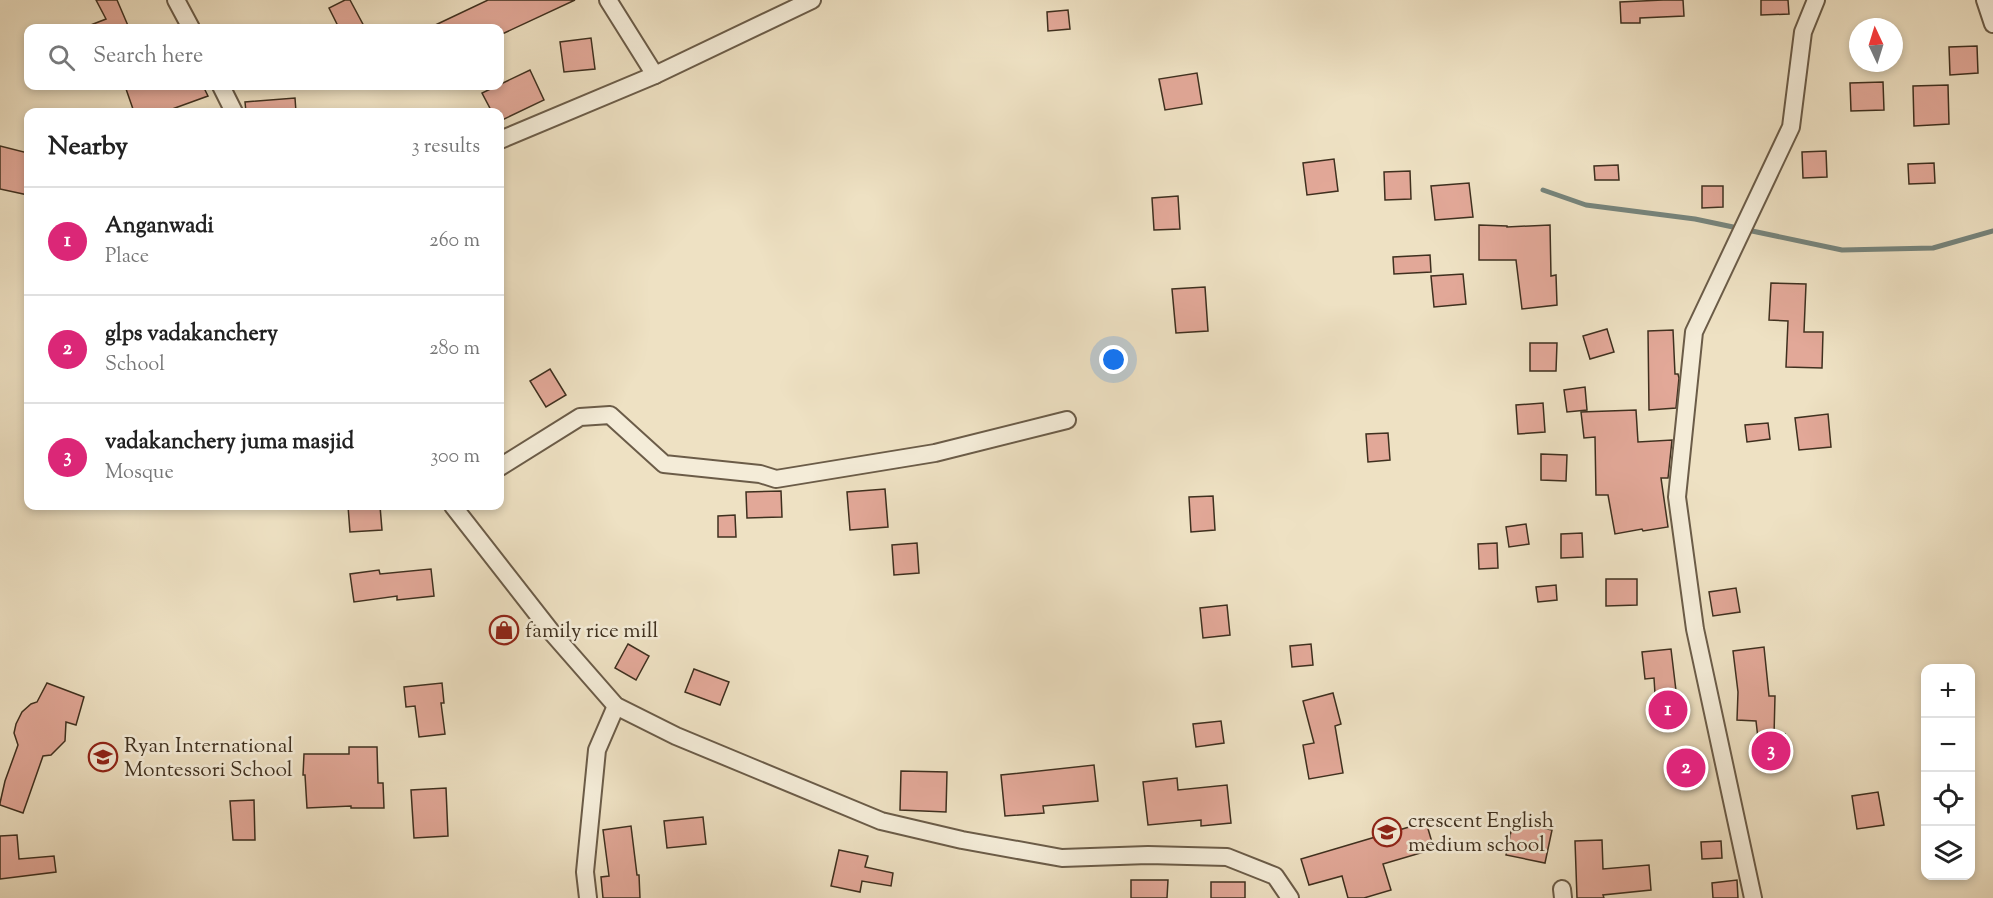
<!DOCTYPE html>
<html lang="en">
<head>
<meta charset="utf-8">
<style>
	:root { --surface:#fff; --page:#f6f6f6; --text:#222; --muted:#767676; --line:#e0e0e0; --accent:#db2777 }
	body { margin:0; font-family:"Sorts Mill Goudy",serif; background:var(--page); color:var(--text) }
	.controls { position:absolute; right:18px; bottom:18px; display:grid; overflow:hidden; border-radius:12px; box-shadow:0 3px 9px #0003 }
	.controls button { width:54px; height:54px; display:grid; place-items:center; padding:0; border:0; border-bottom:2px solid var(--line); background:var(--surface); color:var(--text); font:30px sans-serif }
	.compass { position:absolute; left:1849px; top:18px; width:54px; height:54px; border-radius:50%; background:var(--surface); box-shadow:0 3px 9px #0003; rotate:356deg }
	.you { position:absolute; left:1114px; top:360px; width:21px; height:21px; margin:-15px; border:4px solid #fff; border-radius:50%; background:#1a73e8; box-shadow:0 0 0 9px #1a73e833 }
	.badge { display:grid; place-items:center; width:39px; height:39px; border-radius:50%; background:var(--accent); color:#fff; font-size:20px; font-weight:700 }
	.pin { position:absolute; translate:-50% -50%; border:3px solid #fff; box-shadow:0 2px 6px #0006 }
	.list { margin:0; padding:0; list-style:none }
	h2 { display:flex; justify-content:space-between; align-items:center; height:78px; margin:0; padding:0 24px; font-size:26px }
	h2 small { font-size:20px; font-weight:400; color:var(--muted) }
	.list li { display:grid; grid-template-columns:39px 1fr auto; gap:18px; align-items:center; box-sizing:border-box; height:108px; padding:0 24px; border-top:2px solid var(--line) }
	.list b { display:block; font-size:22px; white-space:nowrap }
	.list p { margin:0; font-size:20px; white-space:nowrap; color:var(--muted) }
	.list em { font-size:20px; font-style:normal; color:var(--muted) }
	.icon { flex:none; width:33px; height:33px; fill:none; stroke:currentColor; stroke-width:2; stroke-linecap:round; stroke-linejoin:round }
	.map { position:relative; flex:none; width:1993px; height:898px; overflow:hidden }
	.search { position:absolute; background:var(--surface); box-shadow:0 3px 9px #0003; left:24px; top:24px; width:480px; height:66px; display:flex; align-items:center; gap:15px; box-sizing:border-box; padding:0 21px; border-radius:12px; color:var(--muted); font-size:22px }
	.panel { position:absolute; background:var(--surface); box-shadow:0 3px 9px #0003; left:24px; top:108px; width:480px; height:402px; border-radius:12px }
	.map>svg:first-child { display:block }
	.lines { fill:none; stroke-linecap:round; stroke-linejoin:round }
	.stream { stroke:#76847c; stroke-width:5 }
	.building { fill:#e2a898; stroke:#3f301f; stroke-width:1.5 }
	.minor-casing { stroke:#6b5c48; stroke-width:20 }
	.minor { stroke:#f4ecd8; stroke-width:16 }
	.labels { text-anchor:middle; stroke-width:5; stroke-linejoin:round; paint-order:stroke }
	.poi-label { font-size:21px; fill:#3f301f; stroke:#f4ecd8; text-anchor:start }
</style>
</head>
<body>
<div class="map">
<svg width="1993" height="898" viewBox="0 0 1993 898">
	<rect width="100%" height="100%" fill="#eee1c3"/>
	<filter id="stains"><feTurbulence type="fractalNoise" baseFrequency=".00333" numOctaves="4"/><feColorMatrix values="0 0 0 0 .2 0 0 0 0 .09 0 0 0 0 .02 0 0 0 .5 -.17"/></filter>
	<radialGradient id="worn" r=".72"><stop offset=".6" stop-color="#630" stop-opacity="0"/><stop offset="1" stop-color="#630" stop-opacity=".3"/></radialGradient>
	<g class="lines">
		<!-- stream -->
		<polyline class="stream" points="1543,190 1586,205 1695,219 1842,250 1933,248 1993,231"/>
	</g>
	<!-- building -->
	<g class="building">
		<polygon points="96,0 117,0 129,28 83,28 106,19"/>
		<polygon points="345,0 350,0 365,28 339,28 329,8"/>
		<polygon points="488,0 575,0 500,35 500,28 429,28"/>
		<polygon points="1663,0 1683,0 1684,16 1640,18 1640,23 1621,23 1620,2"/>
		<polygon points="1761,0 1788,0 1789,14 1761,15"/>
		<polygon points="1068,10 1070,29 1048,31 1047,12"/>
		<polygon points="591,38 595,69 564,72 560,42"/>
		<polygon points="1977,46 1978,73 1950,75 1949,47"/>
		<polygon points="530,70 544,100 500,121 500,112 492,112 482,93"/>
		<polygon points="1197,73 1202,104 1165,110 1159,79"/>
		<polygon points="1883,82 1884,110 1851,111 1850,83"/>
		<polygon points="1948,85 1949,124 1914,126 1913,86"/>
		<polygon points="125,86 203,86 208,96 164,112 134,112"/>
		<polygon points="295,98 296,112 246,112 245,102"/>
		<polygon points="0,146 28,153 28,195 0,189"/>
		<polygon points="1826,151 1827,177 1803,178 1802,152"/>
		<polygon points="1334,159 1338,191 1307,195 1303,163"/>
		<polygon points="1934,163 1935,183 1909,184 1908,164"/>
		<polygon points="1618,165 1619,180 1595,180 1594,166"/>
		<polygon points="1410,171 1411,199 1385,200 1384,172"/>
		<polygon points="1469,183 1473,217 1435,220 1431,186"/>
		<polygon points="1702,186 1723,186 1723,207 1702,208"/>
		<polygon points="1178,196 1180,229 1154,230 1152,198"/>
		<polygon points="1479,225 1507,226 1507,227 1550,225 1551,276 1556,275 1557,305 1522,309 1516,260 1479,260"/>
		<polygon points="1430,255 1431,272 1394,274 1393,257"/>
		<polygon points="1463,274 1466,304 1434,307 1431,276"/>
		<polygon points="1771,283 1806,284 1804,332 1823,332 1822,368 1786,367 1788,321 1769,320"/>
		<polygon points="1205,287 1208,331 1176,333 1172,289"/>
		<polygon points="1607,329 1614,352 1590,359 1583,336"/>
		<polygon points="1673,330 1675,374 1678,374 1679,378 1676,408 1649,410 1648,331"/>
		<polygon points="1530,343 1557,343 1556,371 1530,371"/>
		<polygon points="550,369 566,395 546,407 530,381"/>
		<polygon points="1585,387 1587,410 1567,412 1564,390"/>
		<polygon points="1543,403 1545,432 1518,434 1516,405"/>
		<polygon points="1636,410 1638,442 1672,440 1668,478 1661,478 1668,527 1643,531 1642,529 1615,534 1608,495 1596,495 1595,437 1584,438 1581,412"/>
		<polygon points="1828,414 1831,447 1799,450 1795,418"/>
		<polygon points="1768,423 1770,439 1747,442 1745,425"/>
		<polygon points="1388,433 1390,460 1368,462 1366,434"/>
		<polygon points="1541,454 1567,455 1566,481 1541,480"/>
		<polygon points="885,489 888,527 850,530 847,492"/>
		<polygon points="781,491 782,517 747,518 746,492"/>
		<polygon points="1213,496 1215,530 1191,532 1189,497"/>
		<polygon points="348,506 380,506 382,530 350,532"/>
		<polygon points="735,515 736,537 718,537 718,516"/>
		<polygon points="1526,524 1529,544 1509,547 1506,527"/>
		<polygon points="1582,533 1583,557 1561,558 1561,534"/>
		<polygon points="917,543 919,573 894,575 892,545"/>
		<polygon points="1497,543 1498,568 1479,569 1478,544"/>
		<polygon points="431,569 434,596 397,600 397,596 354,602 350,574 379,570 380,574"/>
		<polygon points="1606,579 1637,579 1637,605 1606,606"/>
		<polygon points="1556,585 1557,600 1538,602 1536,587"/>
		<polygon points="1736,588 1740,612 1713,616 1709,592"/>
		<polygon points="1227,605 1230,635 1203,638 1200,608"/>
		<polygon points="628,644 649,656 636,680 615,668"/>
		<polygon points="1311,644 1313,665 1292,667 1290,646"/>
		<polygon points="1764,647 1769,696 1775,696 1774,736 1785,734 1783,763 1761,764 1756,721 1737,720 1738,692 1733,651"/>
		<polygon points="1671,649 1677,699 1682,698 1679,721 1657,726 1654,678 1645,679 1642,652"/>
		<polygon points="694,669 729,682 720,705 685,692"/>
		<polygon points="47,683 84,697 76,725 66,722 65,741 51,755 43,756 23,813 0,805 0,803 5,781 18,745 14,733 16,724 22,712 31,704 37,702"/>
		<polygon points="442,683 444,703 441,703 445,734 419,737 415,706 406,707 404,687"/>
		<polygon points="1333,693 1341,724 1335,726 1343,773 1309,779 1303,745 1314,743 1303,701"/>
		<polygon points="1221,721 1224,743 1196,747 1193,724"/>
		<polygon points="349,747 377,747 378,783 383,783 384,808 351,808 351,806 307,808 305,775 303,775 304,754 349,754"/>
		<polygon points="1094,765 1098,801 1043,806 1044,813 1005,816 1001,775"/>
		<polygon points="901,771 947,772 946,812 900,810"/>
		<polygon points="1177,778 1178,790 1227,785 1231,823 1201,826 1201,820 1148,825 1143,782"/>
		<polygon points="446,788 448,836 414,838 411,790"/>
		<polygon points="1878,792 1884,825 1857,829 1852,796"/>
		<polygon points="254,800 255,840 233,840 230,801"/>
		<polygon points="703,817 706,844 667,848 664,821"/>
		<polygon points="1426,822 1434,849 1383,864 1391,890 1364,898 1348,898 1342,876 1309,885 1301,859"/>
		<polygon points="1513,822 1552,830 1545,863 1506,855"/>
		<polygon points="631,826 637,875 639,875 640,898 603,898 601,877 609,876 603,830"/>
		<polygon points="17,835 19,859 54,856 56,872 0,879 0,836"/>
		<polygon points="1602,840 1603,869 1649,865 1651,890 1603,895 1604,898 1577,898 1575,841"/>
		<polygon points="1721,841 1722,858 1702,859 1701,842"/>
		<polygon points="839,850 868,856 865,867 893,873 891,886 862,881 860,892 831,886"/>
		<polygon points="1131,880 1168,880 1167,898 1131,898"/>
		<polygon points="1737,880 1738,898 1713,898 1712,883"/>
		<rect x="1211" y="882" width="34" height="16"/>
	</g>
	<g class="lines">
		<!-- minor casing -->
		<g class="minor-casing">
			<g id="minor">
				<polyline points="176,0 191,28"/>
				<polyline points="608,0 655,75"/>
				<polyline points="1985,0 1993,24"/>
				<polyline points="221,86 234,112"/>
				<polyline points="500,140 655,75 812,0"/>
				<polyline points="500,467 580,417 610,415 664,464 760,474 776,479 935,453 1067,420"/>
				<polyline points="453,506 553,634 616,706 676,736 881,821 962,840 1062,858 1148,855 1227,857 1275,876 1290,898"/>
				<polyline points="1562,889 1563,898"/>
				<polyline points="588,898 585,872 597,750 616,706"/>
				<polyline points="1753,898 1695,629 1677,497 1694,332 1791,127 1803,32 1816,0"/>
			</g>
		</g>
		<!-- minor -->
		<use href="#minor" class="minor"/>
	</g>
	<!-- icons -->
	<defs>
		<g id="shop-ring" transform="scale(1.5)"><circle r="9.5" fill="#f4ecd8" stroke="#8f2418" stroke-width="1.5"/><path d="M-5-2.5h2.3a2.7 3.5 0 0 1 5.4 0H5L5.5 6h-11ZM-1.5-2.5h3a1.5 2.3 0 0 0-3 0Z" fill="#8f2418"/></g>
		<g id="school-ring" transform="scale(1.5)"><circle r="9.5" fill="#f4ecd8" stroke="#8f2418" stroke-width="1.5"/><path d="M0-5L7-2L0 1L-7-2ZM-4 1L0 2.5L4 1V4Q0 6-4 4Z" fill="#8f2418"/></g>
	</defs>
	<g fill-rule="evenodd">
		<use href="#shop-ring" x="504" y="630"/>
		<use href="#school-ring" x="103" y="757"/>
		<use href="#school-ring" x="1387" y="832"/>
	</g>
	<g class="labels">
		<!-- poi labels -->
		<g class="poi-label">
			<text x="525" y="637">family rice mill</text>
			<text x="124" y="752">Ryan International<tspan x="124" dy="24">Montessori School</tspan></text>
			<text x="1408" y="827">crescent English<tspan x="1408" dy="24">medium school</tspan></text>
		</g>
	</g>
	<rect width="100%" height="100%" filter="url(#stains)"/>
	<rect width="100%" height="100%" fill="url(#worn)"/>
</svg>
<div class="controls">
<button>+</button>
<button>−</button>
<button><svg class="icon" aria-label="locate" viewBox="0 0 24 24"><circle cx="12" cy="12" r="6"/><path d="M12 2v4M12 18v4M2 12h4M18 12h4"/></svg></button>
<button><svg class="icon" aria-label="layers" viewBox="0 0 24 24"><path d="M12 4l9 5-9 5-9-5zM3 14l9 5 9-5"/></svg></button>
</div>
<svg class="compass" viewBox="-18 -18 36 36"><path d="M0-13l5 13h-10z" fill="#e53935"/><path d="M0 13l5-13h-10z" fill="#767676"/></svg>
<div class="you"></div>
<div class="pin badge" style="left:1668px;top:710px">1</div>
<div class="pin badge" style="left:1686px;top:768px">2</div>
<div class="pin badge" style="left:1771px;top:751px">3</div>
<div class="search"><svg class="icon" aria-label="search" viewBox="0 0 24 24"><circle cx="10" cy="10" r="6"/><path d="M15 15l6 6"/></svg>Search here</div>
<section class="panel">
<h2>Nearby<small>3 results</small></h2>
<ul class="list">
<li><span class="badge">1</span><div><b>Anganwadi</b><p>Place</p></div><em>260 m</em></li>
<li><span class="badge">2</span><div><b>glps vadakanchery</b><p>School</p></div><em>280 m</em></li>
<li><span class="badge">3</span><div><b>vadakanchery juma masjid</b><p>Mosque</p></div><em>300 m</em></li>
</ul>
</section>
</div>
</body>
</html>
